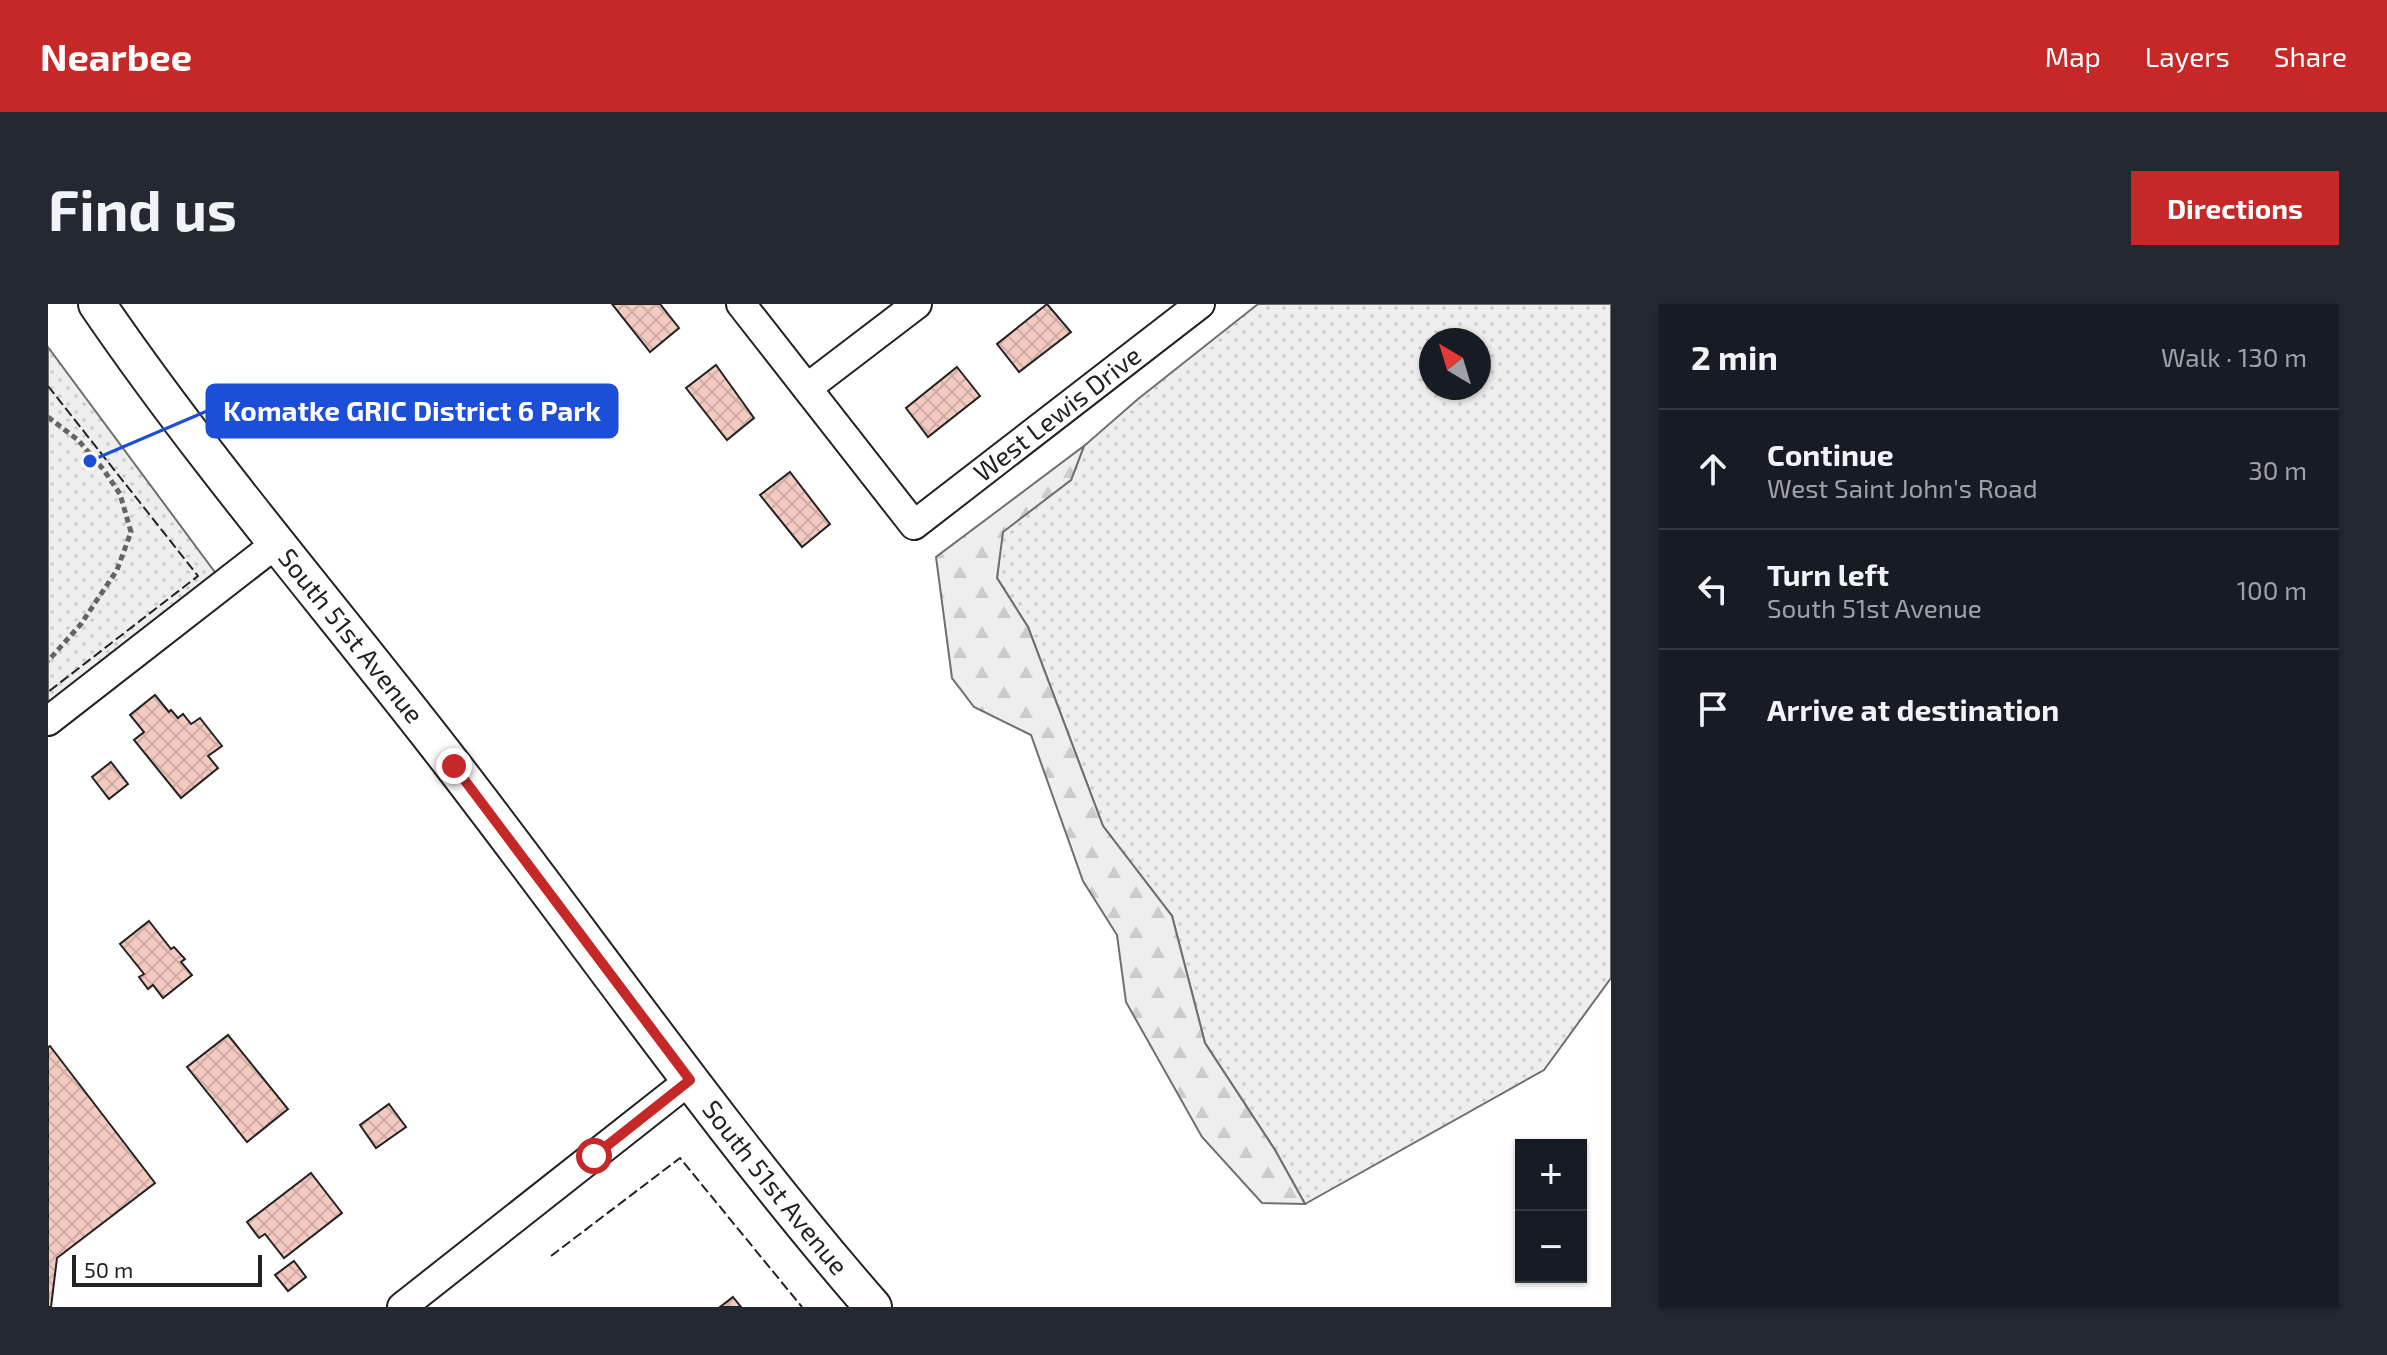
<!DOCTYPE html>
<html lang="en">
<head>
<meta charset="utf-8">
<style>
	:root { --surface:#171b24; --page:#242831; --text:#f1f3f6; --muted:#9ea1a6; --line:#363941; --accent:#c62828 }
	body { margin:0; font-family:"Exo 2",sans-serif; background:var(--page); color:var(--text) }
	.controls { position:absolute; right:24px; bottom:24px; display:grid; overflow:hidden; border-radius:0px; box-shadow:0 2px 6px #0004 }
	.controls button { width:72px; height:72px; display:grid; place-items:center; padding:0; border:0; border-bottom:2px solid var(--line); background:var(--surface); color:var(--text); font:40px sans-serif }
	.compass { position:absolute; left:1371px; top:24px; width:72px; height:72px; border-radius:50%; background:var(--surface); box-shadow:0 2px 6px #0004; rotate:322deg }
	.scale { position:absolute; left:24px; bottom:20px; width:190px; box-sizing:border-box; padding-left:8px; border:4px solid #222; border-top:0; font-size:22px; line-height:28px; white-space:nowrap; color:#222; -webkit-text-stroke:6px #fff; paint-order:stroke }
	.stop { position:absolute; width:24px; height:24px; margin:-18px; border:6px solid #c62828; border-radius:50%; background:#fff }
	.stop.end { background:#c62828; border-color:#fff; box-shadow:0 2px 8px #0008 }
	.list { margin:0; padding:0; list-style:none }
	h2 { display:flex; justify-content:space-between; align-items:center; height:104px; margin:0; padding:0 32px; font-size:34px }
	h2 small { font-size:26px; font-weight:400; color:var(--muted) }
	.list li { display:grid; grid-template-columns:52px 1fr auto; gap:24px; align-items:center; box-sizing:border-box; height:120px; padding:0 32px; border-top:2px solid var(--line) }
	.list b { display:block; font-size:30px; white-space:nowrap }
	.list p { margin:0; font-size:26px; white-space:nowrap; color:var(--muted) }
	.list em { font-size:26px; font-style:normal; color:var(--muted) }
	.icon { flex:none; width:44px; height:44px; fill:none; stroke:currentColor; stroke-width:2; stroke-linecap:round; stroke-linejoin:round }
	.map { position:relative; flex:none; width:1563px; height:1003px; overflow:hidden; border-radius:0px }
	header { display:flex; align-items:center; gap:48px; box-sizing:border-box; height:112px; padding:0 40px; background:var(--accent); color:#fff }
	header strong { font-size:38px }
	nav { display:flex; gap:44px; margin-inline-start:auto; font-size:28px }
	.intro { display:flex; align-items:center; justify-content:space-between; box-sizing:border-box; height:192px; padding:0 48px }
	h1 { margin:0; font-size:56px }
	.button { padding:20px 36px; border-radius:0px; background:var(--accent); color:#fff; font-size:28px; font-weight:700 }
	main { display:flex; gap:48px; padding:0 48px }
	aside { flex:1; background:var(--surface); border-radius:0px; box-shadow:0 2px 6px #0004 }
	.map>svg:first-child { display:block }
	.green { fill:url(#green-dots); stroke:#6f6f6f; stroke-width:2; fill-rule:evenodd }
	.forest { fill:url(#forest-firs); stroke:#6f6f6f; stroke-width:2 }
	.building { fill:url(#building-cross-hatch); stroke:#222; stroke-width:2 }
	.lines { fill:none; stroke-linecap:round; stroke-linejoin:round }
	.minor-casing { stroke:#222; stroke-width:32 }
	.major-casing { stroke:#222; stroke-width:40 }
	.path { stroke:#646464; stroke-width:5; stroke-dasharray:6 4; stroke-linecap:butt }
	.minor { stroke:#fff; stroke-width:28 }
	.major { stroke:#fff; stroke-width:36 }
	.fence { stroke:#222; stroke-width:2; stroke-dasharray:10 4; stroke-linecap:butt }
	.route { stroke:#c62828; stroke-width:10 }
	.labels { text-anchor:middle; stroke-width:6; stroke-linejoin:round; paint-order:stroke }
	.street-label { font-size:26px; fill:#222; stroke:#fff }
	.leader { fill:none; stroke:#1d4ed8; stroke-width:3 }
	.callout-dot { fill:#1d4ed8; stroke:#fff; stroke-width:3 }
	.callout { fill:#1d4ed8; stroke:#1d4ed8; stroke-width:3 }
	.callout-label { font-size:28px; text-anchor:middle; font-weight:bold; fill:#fff }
</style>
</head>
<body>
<header>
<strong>Nearbee</strong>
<nav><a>Map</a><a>Layers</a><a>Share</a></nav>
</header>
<div class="intro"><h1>Find us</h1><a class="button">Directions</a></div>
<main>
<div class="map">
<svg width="1563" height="1003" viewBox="0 0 1563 1003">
	<defs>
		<pattern id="green-dots" width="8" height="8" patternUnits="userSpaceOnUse" patternTransform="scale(2)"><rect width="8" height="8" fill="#eee"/><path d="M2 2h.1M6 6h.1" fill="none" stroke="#ccc" stroke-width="1.8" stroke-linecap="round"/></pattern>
		<pattern id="forest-firs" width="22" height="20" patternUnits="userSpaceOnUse" patternTransform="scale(2)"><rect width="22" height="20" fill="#eee"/><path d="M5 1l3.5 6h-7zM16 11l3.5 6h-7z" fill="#ccc"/></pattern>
		<pattern id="building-cross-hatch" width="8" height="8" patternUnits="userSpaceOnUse" patternTransform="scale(2)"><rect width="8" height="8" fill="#f3c9c0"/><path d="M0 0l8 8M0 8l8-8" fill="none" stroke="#d0aca5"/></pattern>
	</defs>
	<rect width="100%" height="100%" fill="#fff"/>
	<!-- green -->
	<g class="green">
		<path d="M1210 0H1563V674L1496 766 1257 900 1227 846 1157 739 1124 612 1055 522 980 323 949 274 954 228 1023 176 1036 142 1090 95ZM1383 36H1431V84H1383Z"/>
		<polygon points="0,43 169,271 0,399"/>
	</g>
	<!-- forest -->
	<polygon class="forest" points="1036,142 1023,176 955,228 949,274 980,323 1055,522 1124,612 1157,739 1227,846 1257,900 1214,899 1154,833 1078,698 1069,631 1035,577 983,431 926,403 904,374 888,253"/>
	<!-- building -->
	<g class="building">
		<polygon points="564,0 612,0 631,24 602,48"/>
		<polygon points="999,0 1023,28 971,68 949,40"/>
		<polygon points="668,61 706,114 679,136 638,84"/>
		<polygon points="909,63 932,92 880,133 858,104"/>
		<polygon points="742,168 782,220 754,243 712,191"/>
		<polygon points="107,391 121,408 123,406 130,414 135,410 143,420 152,414 174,442 160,452 170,464 133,494 86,436 96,428 82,411"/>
		<polygon points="63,458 80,480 61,495 44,473"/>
		<polygon points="101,617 123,645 126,643 137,655 133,658 144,671 115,694 105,681 100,685 91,673 96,670 72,640"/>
		<polygon points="180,731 240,805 199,838 139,763"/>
		<polygon points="2,742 107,879 9,954 3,1003 0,1003 0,743"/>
		<polygon points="341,800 358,823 328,844 312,821"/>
		<polygon points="263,869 294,909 236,954 217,930 211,934 199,918"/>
		<polygon points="246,957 258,973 240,987 227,971"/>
		<polygon points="685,993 693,1003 672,1003"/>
	</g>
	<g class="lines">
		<!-- minor casing -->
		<g class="minor-casing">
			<g id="minor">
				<path id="s1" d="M693 0 866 221 1152 0"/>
				<polyline points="759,84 869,0"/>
				<polyline points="0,417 229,239"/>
				<polyline points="354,1003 642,776"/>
			</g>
		</g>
		<!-- major casing -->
		<g class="major-casing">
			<g id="major">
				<path id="s2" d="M49 0C159 161 288 309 407 464 546 644 676 832 825 1003"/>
			</g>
		</g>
		<!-- path -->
		<polyline class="path" points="0,113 30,136 55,165 72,190 83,228 69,266 33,320 0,357"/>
		<!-- minor -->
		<use href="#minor" class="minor"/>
		<!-- major -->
		<use href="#major" class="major"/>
		<!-- fence -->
		<g class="fence">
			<polyline points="0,82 150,272 0,388"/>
			<polyline points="503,952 632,854 754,1003"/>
		</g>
	</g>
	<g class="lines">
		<!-- route -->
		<polyline class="route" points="406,462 642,776 546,852"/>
	</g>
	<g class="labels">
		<!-- street labels -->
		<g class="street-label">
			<text dy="9" stroke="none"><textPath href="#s1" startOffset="462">West Lewis Drive</textPath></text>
			<text dy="9" stroke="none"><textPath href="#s2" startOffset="418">South 51st Avenue</textPath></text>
			<text dy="9" stroke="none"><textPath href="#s2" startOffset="1114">South 51st Avenue</textPath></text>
		</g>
	</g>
	<!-- callouts -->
	<path class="leader" d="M42 157L159 107"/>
	<circle class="callout-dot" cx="42" cy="157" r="8"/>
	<rect class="callout" x="159" y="81" width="410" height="52" rx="8"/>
	<g class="callout-label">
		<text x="364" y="117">Komatke GRIC District 6 Park</text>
	</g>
</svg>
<div class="controls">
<button>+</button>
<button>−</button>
</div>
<svg class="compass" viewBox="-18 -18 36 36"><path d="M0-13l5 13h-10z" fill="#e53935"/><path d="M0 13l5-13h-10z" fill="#9ea1a6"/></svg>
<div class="scale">50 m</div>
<div class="stop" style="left:546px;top:852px"></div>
<div class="stop end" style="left:406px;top:462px"></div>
</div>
<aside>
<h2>2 min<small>Walk · 130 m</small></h2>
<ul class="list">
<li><svg class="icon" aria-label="ahead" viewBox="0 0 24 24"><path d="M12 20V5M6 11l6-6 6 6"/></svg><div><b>Continue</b><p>West Saint John's Road</p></div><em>30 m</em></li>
<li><svg class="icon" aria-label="left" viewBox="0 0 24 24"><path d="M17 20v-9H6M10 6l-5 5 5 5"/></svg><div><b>Turn left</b><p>South 51st Avenue</p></div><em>100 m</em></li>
<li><svg class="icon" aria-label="arrive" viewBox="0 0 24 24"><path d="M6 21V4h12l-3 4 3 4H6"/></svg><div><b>Arrive at destination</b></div></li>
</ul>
</aside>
</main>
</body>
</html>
